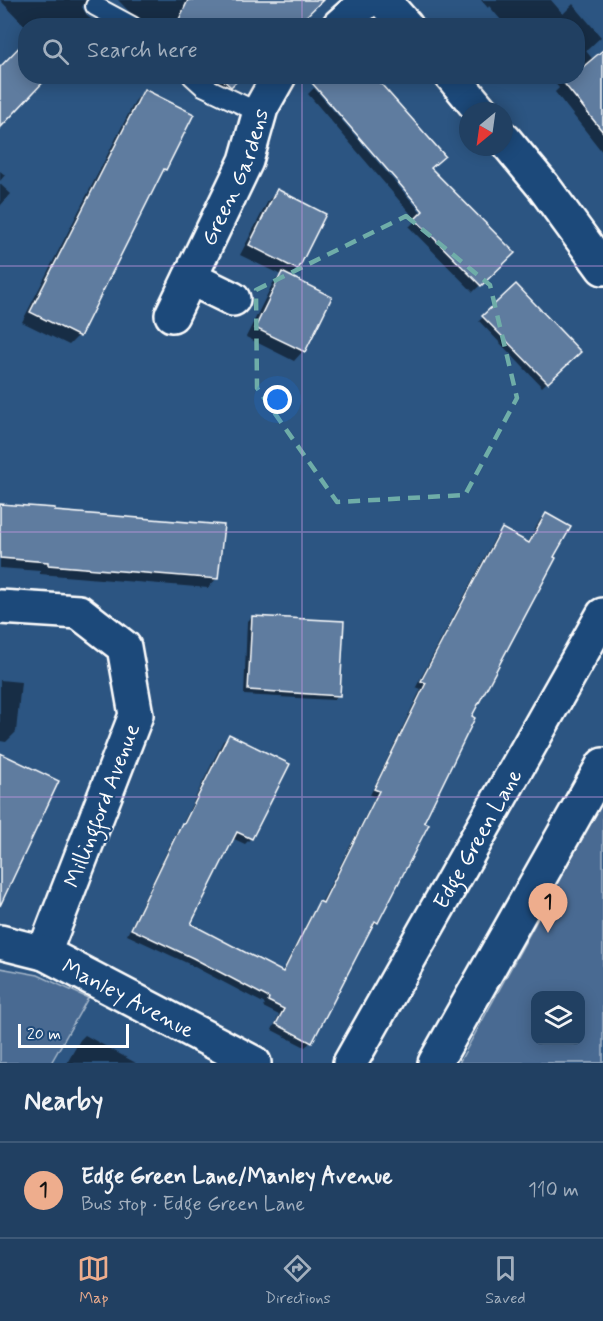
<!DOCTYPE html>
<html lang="en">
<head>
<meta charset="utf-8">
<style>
	:root { --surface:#214062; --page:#2d4b6b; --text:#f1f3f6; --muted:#a2afbe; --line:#3e5977; --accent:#eead8d }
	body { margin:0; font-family:Mynerve,sans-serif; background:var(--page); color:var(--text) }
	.controls { position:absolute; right:18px; bottom:18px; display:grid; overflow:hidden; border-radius:12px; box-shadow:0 3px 15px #0003 }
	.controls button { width:54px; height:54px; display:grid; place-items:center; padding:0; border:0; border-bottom:2px solid var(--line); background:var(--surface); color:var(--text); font:30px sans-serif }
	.compass { position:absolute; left:459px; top:102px; width:54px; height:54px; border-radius:50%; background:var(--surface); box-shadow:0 3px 15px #0003; rotate:209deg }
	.scale { position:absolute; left:18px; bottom:15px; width:111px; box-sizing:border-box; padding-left:6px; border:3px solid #fff; border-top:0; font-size:16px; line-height:21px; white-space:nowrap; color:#fff; -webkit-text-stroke:4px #1f4a7a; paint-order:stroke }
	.you { position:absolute; left:278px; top:400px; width:21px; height:21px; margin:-15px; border:4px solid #fff; border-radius:50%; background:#1a73e8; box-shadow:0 0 0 9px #1a73e833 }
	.badge { display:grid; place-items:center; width:39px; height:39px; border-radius:50%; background:var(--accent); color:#111; font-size:20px; font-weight:700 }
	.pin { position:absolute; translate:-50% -50px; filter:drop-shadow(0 2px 3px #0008) }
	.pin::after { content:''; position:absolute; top:32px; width:21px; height:18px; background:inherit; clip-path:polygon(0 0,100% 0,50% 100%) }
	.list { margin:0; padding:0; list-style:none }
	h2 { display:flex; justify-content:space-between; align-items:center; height:78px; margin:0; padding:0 24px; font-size:26px }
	h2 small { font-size:20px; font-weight:400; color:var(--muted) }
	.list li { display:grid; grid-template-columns:39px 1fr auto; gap:18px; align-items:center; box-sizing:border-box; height:96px; padding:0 24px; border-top:2px solid var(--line) }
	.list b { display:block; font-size:22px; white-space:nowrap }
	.list p { margin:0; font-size:20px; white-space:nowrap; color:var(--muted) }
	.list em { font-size:20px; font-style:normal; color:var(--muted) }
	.icon { flex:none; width:33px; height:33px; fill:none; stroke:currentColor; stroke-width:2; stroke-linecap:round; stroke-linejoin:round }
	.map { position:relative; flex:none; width:603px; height:1063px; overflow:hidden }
	.search { position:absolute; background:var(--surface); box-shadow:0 3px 15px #0003; left:18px; right:18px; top:18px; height:66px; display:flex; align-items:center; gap:15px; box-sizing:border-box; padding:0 21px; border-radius:24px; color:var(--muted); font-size:22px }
	.sheet { height:174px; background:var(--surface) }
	nav { display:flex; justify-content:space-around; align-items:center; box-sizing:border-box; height:84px; border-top:2px solid var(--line); background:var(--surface); font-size:16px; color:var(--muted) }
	nav a { display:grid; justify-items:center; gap:3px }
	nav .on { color:var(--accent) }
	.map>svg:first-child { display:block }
	.green { fill:#486b92; stroke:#a4b5c8; stroke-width:1.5; fill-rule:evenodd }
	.shadow { fill:#0007 }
	.building { fill:#5e7c9f; stroke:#fff; stroke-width:1.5 }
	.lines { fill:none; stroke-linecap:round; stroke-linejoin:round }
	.lane-casing { stroke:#fff; stroke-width:22 }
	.street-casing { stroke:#fff; stroke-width:38 }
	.secondary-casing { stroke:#fff; stroke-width:38 }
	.lane { stroke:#1f4a7a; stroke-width:18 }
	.street { stroke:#1f4a7a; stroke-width:33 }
	.secondary { stroke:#1f4a7a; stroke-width:33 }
	.marked { fill:none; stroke:#6fada8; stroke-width:4.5; stroke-dasharray:12 8; stroke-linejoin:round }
	.grid { fill:none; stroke:#bd96df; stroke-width:1.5; stroke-opacity:0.55 }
	.labels { text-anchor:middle; stroke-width:4.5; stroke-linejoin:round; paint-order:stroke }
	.street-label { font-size:22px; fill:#fff; stroke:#1f4a7a }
</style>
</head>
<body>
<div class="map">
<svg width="603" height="1063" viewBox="0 0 603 1063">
	<rect width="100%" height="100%" fill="#2c5582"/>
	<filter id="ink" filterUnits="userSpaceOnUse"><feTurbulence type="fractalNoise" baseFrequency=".0167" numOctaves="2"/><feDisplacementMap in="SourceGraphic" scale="12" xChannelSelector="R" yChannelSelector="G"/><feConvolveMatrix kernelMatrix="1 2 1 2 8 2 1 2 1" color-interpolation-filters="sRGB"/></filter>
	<g filter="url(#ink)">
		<!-- green -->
		<g class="green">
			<path d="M603 800V1063H459ZM536 996H580V1040H536Z"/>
			<polygon points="0,968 38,975 88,998 51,1063 0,1063"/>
		</g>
		<!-- shadow -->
		<g class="shadow">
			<polygon points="0,0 92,0 84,4 82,7 88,17 102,26 26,26 26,27"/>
			<polygon points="118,0 321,0 294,26 143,26"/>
			<polygon points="481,0 551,0 563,14 573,4 601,37 586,51 603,72 603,153 555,92 559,88 549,76 578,76 578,26 506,26 489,6 488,8"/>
			<polygon points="192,76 240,76 222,94"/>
			<polygon points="314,88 426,218 513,253 473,292 409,227 416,220 308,94"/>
			<polygon points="144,91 165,169 159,175 78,336 69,345 22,322 135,101"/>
			<polygon points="0,171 5,175 0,181"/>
			<polygon points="0,184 11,194 0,206"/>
			<polygon points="277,191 297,269 289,277 330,298 303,351 294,361 246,337 273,283 281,275 240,255 268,201"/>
			<polygon points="516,286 579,352 542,387 479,321"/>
			<polygon points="0,505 54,513 217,578 208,588 40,574 40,571 0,568"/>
			<polygon points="546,514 470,717 377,922 371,928 311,1042 305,1047 272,1030 279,1015 263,1007 265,1004 187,963 127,935 177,830 181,827 223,741 229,736 251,838 245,844 232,838 189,925 281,973 314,909 321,903 375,797 370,795 421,689 416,687 496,536 502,530 527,544 540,520"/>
			<polygon points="252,617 338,695 333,700 244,695 247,622"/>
			<polygon points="0,680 21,682 16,732 6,742 0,741"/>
			<polygon points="85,1035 136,1063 67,1063 80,1040"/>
		</g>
		<!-- building -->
		<g class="building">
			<polygon points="188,0 323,0 296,26 176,26"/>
			<polygon points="26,40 26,76 49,76 0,128 0,67"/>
			<polygon points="603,50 603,132 563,82 570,76 578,76 578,71"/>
			<polygon points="219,76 242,76 231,87"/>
			<polygon points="306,76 374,76 445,156 431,168 515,253 481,286 415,219 423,211"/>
			<polygon points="144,89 194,114 166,170 164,169 80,337 30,312"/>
			<polygon points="277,189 326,214 298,270 249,245"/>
			<polygon points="282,272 332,297 305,352 255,328"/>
			<polygon points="516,284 581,352 548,383 482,316"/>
			<polygon points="0,504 55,508 55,511 224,525 218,579 48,565 48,562 0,558"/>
			<polygon points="546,513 571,527 554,557 556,558 472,716 475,718 424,822 429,824 378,923 375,921 312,1043 276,1024 284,1009 268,1001 269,998 193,958 131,929 182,823 184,824 229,734 290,764 252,839 237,832 191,924 283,972 319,901 323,903 379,791 374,789 426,683 421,681 502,528 529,543"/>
			<polygon points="252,616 344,621 340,696 248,690"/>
			<polygon points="0,753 59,781 0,906"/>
		</g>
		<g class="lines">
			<!-- lane casing -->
			<g class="lane-casing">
				<g id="lane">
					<polyline points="95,6 132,26"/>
					<polyline points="192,76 203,86 260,113"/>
				</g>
			</g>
			<!-- street casing -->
			<g class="street-casing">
				<g id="street">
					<polyline points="339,26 368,0"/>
					<polyline points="190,278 233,299"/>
					<path id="s1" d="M172 315 246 161 261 108 279 76"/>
					<polyline points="0,607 79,612 124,647 136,715 44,953"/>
					<path id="s2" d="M0 942 44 953 254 1063"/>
					<path id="s3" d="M350 1063 603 615"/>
				</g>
			</g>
			<!-- secondary casing -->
			<g class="secondary-casing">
				<g id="secondary">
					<polyline points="383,0 406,26"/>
					<polyline points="452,76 481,111"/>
					<polyline points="504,139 543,186 603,268"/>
					<polyline points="435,1063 603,765"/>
				</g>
			</g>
			<!-- lane -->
			<use href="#lane" class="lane"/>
			<!-- street -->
			<use href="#street" class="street"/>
			<!-- secondary -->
			<use href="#secondary" class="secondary"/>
		</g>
	</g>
	<!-- marked area -->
	<path class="marked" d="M406 216 490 285 517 398 465 495 337 502 257 388 256 290Z"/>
	<!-- grid -->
	<path class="grid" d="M302 0V26M302 76V1063M0 266H603M0 532H603M0 797H603"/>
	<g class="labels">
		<!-- street labels -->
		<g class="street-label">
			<text dy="8" stroke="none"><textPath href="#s1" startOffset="152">Green Gardens</textPath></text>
			<text transform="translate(101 805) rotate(-69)" y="8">Millingford Avenue</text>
			<text dy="8" stroke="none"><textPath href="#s3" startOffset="258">Edge Green Lane</textPath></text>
			<text dy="8" stroke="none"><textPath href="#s2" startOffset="141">Manley Avenue</textPath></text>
		</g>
	</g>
</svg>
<div class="controls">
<button><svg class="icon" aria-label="layers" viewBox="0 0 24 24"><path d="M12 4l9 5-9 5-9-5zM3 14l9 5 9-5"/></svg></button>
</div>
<svg class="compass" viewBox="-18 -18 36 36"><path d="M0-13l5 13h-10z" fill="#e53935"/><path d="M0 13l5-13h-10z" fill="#a2afbe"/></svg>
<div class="scale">20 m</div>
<div class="you"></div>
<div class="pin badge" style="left:548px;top:933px">1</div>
<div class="search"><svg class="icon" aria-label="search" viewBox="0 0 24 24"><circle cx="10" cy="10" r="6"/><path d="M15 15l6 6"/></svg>Search here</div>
</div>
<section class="sheet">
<h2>Nearby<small></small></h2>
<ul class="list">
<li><span class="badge">1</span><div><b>Edge Green Lane/Manley Avenue</b><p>Bus stop · Edge Green Lane</p></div><em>110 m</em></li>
</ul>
</section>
<nav>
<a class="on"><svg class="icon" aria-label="map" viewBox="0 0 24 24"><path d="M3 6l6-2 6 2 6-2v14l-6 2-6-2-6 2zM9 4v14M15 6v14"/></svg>Map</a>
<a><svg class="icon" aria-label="directions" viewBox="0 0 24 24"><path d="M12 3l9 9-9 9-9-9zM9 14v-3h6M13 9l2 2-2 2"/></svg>Directions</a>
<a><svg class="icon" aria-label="saved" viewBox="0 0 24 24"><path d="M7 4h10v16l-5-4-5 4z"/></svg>Saved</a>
</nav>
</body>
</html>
